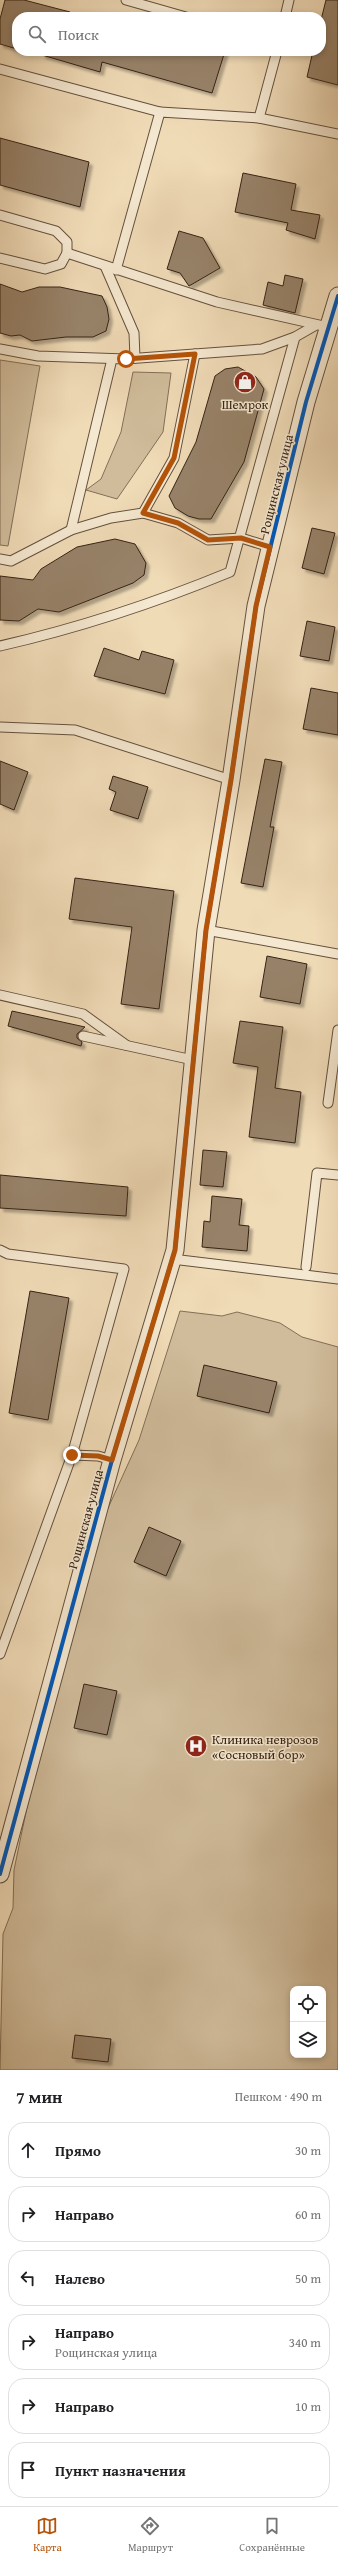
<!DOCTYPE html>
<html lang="ru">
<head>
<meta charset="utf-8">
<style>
	:root { --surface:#fff; --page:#f6f6f6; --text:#202124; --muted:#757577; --line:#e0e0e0; --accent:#b45309 }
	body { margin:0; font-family:"Gentium Book Plus",serif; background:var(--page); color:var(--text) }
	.controls { position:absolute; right:12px; bottom:12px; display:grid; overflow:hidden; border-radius:8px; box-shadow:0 2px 6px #0003 }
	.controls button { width:36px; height:36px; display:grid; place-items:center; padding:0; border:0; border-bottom:1px solid var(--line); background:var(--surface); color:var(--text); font:20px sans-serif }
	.stop { position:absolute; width:12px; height:12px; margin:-9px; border:3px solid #b45309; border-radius:50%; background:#fff }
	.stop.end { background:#b45309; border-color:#fff; box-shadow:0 1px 4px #0008 }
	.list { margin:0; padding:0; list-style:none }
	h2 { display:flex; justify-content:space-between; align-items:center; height:52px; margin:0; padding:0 16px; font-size:17px }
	h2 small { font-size:13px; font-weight:400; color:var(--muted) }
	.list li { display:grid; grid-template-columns:26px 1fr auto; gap:12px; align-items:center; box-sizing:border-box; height:56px; margin:0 8px 8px; padding:0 8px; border:1px solid var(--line); border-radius:16px }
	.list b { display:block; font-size:15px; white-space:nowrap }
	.list p { margin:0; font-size:13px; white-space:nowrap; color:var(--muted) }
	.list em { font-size:13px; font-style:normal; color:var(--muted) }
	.icon { flex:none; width:22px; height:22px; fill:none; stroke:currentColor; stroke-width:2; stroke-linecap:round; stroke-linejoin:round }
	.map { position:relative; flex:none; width:338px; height:2070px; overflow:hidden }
	.search { position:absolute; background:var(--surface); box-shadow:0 2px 6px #0003; left:12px; right:12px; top:12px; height:44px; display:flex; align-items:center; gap:10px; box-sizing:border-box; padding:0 14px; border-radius:16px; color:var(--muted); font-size:15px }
	.sheet { height:436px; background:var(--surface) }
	nav { display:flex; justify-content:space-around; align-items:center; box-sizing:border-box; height:56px; border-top:1px solid var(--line); background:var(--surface); font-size:11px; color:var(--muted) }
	nav a { display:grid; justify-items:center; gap:2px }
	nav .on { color:var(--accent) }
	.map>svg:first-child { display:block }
	.green { fill:#d0bc9b; stroke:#836f58; fill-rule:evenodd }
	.building { fill:#978269; stroke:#362215; filter:url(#shadow) }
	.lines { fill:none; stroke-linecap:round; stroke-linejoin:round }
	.service-casing { stroke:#64503e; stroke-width:11 }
	.minor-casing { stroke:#64503e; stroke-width:19 }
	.service { stroke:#f5e8d0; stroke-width:9 }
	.minor { stroke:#f5e8d0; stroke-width:17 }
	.cycleway-casing { stroke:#f5e8d0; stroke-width:6 }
	.cycleway { stroke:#0057b8; stroke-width:4 }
	.route { stroke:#b45309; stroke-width:5 }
	.labels { text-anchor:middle; stroke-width:3; stroke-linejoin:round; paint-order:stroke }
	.poi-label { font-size:13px; fill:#362215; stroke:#f5e8d0 }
	.street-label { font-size:13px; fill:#362215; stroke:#f5e8d0 }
</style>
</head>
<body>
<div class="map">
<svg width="338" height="2070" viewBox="0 0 338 2070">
	<defs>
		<filter id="shadow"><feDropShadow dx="3.5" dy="3.5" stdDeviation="1" flood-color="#0004"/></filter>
	</defs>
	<rect width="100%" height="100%" fill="#f0dbb7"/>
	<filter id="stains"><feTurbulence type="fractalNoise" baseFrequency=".005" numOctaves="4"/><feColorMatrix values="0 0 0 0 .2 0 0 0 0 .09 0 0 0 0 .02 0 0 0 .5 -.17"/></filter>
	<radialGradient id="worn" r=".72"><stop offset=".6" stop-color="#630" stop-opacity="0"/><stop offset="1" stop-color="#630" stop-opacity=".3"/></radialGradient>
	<!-- green -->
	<g class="green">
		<polygon points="0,360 40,366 8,546 0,545"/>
		<polygon points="133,372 171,373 163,432 117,499 86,490 101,479 121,432"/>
		<path d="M180 1311 222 1316 237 1312 280 1323 302 1337 338 1347V2070H0L3 1934 13 1908 14 1870 44 1725 88 1552 139 1440ZM293 1989H323V2055H293Z"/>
	</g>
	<!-- building -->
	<g class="building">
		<polygon points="5,0 24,0 70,12 69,17 17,17 17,49 0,44 0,19"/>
		<polygon points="326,0 338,0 338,85 307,77 313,51 321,51 321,20"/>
		<polygon points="43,51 225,51 212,93 102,62 100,72 42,55"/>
		<polygon points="0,138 89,162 80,207 0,185"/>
		<polygon points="243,173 296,184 291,210 320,215 315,239 286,230 288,223 235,212"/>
		<polygon points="179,231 203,238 220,268 189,286 180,273 167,269"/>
		<polygon points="285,275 303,279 295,313 263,305 268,282 283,286"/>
		<polygon points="0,284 22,292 39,287 60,287 102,296 107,307 109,319 106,331 93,337 66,337 32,341 20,335 11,336 0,333"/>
		<polygon points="238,367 256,377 264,389 244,462 211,519 199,519 188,516 175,508 169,496 196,442 215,376 225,369"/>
		<polygon points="312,528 335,533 324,574 302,568"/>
		<polygon points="115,539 135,544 146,563 144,575 133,583 59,612 38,609 19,621 0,620 0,576 33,580 41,569 77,547"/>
		<polygon points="307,621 335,627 329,661 300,656"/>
		<polygon points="104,648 139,660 142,651 174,660 165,694 94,676"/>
		<polygon points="311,688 338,693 338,735 303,729"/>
		<polygon points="265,759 282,762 270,827 274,827 263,887 241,883"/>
		<polygon points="0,761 28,772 14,810 0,804"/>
		<polygon points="113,776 148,787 138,819 110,810 116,792 109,789"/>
		<polygon points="75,878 174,891 159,1009 121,1004 132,927 69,919"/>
		<polygon points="267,956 307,964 300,1004 260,997"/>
		<polygon points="12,1011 85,1027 77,1034 77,1038 82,1042 81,1046 8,1026"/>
		<polygon points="240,1021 283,1027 275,1088 301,1092 295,1143 249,1137 258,1067 233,1063"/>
		<polygon points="203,1150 227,1152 223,1187 200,1185"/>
		<polygon points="0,1175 128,1187 126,1216 0,1208"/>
		<polygon points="212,1196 242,1199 239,1225 249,1226 247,1251 202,1247 204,1221 210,1222"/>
		<polygon points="30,1291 69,1298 48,1420 9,1413"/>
		<polygon points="204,1365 277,1382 269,1413 197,1396"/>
		<polygon points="149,1527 181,1541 166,1576 134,1562"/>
		<polygon points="84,1684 117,1691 107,1735 74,1728"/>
		<polygon points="75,2035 111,2039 108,2062 72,2058"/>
	</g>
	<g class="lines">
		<!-- service casing -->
		<g class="service-casing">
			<g id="service">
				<polyline points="126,0 186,17"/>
				<polyline points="285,17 289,0"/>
				<polyline points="0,69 160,112"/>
				<polyline points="259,118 338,134"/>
				<polyline points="0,215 56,231 67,242 67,253"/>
				<polyline points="0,258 45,269 61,264 67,253 217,302 328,327"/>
				<polyline points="105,266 134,333 135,358"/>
				<polyline points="116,270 160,112 259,118 277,51"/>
				<polyline points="0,349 38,356 126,359 262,349 295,337 316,325"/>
				<polyline points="143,513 174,458 195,354"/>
				<polyline points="71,530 112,359"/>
				<polyline points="0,559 11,561 71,530 111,518 143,513 178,523 208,540 241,538 270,547"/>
				<path d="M0 646C79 628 155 603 230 572L295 337"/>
				<polyline points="0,727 75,730 231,780"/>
				<polyline points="206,930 338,954"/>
				<polyline points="0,995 83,1014 126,1045"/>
				<polyline points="83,1036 193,1060"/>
				<polyline points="328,1103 338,1030"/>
				<polyline points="0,1250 8,1254 124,1269 72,1455 0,1654"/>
				<polyline points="172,1259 338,1279"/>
				<polyline points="306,1267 317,1173 338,1175"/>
				<polyline points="72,1455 98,1456 112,1460"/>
			</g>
		</g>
		<!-- minor casing -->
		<g class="minor-casing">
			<polyline id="minor" points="0,1874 112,1460 175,1250 206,930 231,780 256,606 306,402 338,296"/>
		</g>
		<!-- service -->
		<use href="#service" class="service"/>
		<!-- minor -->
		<use href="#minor" class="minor"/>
		<!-- cycleway casing -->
		<g class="cycleway-casing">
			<polyline id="cycleway" points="0,1874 112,1460 175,1250 206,930 231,780 256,606 306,402 338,296"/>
		</g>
		<!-- cycleway -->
		<use href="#cycleway" class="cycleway"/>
	</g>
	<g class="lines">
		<!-- route -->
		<polyline class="route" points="72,1455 98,1456 112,1460 175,1250 206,930 231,780 256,606 270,547 241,538 208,540 178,523 143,513 174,458 195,354 126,359"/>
	</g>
	<!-- icons -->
	<defs>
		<g id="shop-disc" transform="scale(1.15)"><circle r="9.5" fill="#8f2418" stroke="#f5e8d0"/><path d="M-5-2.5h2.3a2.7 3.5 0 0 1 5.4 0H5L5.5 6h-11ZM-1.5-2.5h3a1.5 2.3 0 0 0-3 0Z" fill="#fff"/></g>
		<g id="hospital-disc" transform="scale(1.15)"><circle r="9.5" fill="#8f2418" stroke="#f5e8d0"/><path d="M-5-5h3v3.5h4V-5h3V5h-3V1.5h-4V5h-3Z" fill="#fff"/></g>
	</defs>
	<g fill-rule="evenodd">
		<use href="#shop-disc" x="245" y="382"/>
		<use href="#hospital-disc" x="196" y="1746"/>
	</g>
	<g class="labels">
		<!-- poi labels -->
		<g class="poi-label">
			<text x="245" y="409">Шемрок</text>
			<text x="212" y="1744" text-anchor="start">Клиника неврозов<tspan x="212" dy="15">«Сосновый бор»</tspan></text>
		</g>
		<!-- street labels -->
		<g class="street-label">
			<text transform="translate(276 484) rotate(-76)" y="5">Рощинская улица</text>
			<text transform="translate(85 1519) rotate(-75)" y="5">Рощинская улица</text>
		</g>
	</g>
	<rect width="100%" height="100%" filter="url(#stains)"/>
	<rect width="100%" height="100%" fill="url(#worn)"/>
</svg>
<div class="controls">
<button><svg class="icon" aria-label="locate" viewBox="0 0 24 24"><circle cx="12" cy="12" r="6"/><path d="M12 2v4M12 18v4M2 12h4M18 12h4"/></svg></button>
<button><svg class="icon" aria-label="layers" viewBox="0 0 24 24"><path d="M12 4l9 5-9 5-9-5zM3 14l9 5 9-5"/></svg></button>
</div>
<div class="stop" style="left:126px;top:359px"></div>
<div class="stop end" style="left:72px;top:1455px"></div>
<div class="search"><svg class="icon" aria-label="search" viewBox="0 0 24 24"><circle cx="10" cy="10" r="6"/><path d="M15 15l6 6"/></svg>Поиск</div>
</div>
<section class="sheet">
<h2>7 мин<small>Пешком · 490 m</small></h2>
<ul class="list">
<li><svg class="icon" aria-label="ahead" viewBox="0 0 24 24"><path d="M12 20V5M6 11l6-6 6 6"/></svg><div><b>Прямо</b></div><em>30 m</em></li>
<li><svg class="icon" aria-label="right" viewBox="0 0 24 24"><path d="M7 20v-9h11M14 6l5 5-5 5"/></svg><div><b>Направо</b></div><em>60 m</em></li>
<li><svg class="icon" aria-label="left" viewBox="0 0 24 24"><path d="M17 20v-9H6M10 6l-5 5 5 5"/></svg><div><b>Налево</b></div><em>50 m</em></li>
<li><svg class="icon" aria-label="right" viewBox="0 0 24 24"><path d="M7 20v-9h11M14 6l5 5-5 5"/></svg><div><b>Направо</b><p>Рощинская улица</p></div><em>340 m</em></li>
<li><svg class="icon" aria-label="right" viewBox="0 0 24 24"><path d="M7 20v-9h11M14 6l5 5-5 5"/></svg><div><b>Направо</b></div><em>10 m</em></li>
<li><svg class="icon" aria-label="arrive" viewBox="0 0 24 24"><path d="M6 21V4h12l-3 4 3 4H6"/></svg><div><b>Пункт назначения</b></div></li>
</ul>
</section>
<nav>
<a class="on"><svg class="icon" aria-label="map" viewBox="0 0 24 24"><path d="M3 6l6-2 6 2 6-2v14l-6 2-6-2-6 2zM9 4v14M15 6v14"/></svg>Карта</a>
<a><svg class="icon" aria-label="directions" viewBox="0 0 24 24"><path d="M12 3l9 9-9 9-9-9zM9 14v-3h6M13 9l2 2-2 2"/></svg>Маршрут</a>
<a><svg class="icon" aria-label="saved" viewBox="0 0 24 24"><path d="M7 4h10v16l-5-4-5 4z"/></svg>Сохранённые</a>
</nav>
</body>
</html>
